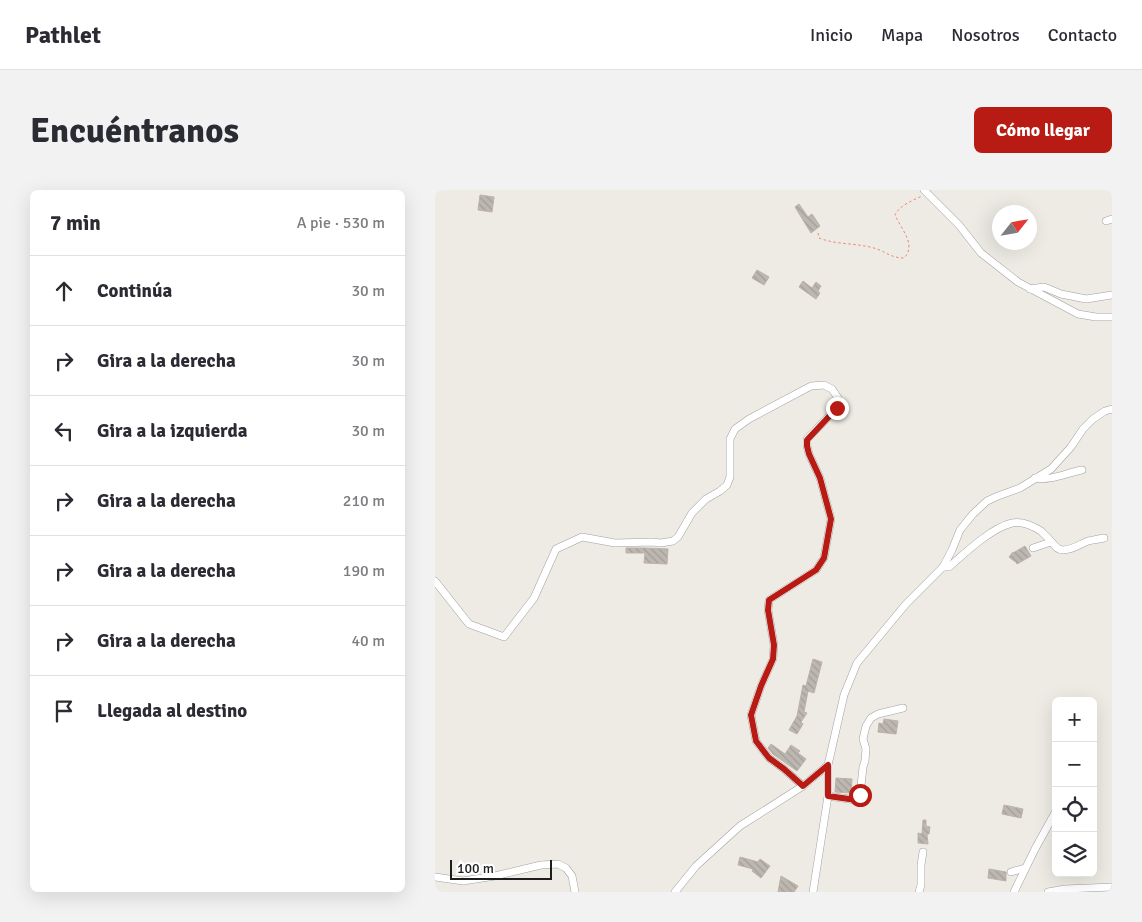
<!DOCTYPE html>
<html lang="es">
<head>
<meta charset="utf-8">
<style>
	:root { --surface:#fff; --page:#f2f2f3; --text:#2b2b33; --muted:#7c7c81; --line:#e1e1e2; --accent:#b71b13 }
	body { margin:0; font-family:Signika,sans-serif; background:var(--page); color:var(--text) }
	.controls { position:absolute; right:15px; bottom:15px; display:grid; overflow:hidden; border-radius:8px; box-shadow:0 5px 20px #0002 }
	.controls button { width:45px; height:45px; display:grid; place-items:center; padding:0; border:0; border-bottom:1px solid var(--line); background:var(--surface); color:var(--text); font:25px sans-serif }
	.compass { position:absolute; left:557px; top:15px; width:45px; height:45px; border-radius:50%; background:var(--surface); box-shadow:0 5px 20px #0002; rotate:59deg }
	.scale { position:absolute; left:15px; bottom:12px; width:102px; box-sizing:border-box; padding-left:5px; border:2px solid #1d1d1d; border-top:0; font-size:14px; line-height:18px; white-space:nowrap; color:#1d1d1d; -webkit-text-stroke:4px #fff; paint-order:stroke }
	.stop { position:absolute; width:15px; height:15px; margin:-11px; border:4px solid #b71b13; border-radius:50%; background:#fff }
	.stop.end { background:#b71b13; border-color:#fff; box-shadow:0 1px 5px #0008 }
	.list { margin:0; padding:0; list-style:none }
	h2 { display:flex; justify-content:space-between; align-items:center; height:65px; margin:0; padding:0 20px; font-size:21px }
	h2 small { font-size:16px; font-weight:400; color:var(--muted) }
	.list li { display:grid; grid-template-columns:32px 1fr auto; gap:15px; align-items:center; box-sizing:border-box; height:70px; padding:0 20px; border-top:1px solid var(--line) }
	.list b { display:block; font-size:19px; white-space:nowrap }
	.list em { font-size:16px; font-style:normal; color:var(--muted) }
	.icon { flex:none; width:28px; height:28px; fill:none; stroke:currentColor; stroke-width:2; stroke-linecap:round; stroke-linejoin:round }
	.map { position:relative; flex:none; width:677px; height:702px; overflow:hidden; border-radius:8px }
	header { display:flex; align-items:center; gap:30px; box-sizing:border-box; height:70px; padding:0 25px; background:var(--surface); border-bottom:1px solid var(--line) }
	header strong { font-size:24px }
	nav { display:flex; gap:28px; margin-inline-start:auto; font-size:18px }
	.intro { display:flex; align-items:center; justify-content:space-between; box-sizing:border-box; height:120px; padding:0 30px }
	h1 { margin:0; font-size:35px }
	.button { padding:12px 22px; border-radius:8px; background:var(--accent); color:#fff; font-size:18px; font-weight:700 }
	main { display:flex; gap:30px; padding:0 30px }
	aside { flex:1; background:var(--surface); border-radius:8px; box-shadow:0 5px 20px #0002 }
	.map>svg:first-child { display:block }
	.building { fill:url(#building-back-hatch); stroke:#bdb2a8 }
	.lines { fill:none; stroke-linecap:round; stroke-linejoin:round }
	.minor-casing { stroke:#a1a1a1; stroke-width:8 }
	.path { stroke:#ec8876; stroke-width:1; stroke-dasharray:2.5 2.5; stroke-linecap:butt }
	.minor { stroke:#fff; stroke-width:7 }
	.route { stroke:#b71b13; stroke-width:6 }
</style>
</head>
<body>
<header>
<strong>Pathlet</strong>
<nav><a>Inicio</a><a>Mapa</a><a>Nosotros</a><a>Contacto</a></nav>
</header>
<div class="intro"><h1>Encuéntranos</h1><a class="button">Cómo llegar</a></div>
<main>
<aside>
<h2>7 min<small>A pie · 530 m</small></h2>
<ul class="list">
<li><svg class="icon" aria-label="ahead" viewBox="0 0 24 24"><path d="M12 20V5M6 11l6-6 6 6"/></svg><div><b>Continúa</b></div><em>30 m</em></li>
<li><svg class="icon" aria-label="right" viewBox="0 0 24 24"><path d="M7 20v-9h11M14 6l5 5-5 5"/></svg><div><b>Gira a la derecha</b></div><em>30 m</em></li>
<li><svg class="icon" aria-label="left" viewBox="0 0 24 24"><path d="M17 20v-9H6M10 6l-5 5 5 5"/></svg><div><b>Gira a la izquierda</b></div><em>30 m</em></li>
<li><svg class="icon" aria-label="right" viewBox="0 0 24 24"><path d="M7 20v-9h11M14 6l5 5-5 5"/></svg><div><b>Gira a la derecha</b></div><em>210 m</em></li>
<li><svg class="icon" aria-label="right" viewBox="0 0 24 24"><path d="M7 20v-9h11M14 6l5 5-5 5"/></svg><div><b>Gira a la derecha</b></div><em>190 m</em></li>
<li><svg class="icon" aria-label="right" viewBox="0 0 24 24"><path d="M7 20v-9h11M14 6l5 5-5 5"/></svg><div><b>Gira a la derecha</b></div><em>40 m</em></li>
<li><svg class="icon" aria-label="arrive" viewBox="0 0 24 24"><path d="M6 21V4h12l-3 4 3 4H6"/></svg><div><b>Llegada al destino</b></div></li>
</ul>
</aside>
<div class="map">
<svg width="677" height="702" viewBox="0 0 677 702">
	<defs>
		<pattern id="building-back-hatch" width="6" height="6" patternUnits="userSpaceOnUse" patternTransform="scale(1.25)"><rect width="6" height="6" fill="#bdb7b1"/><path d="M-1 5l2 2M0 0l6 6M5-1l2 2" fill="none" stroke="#a29d98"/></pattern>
	</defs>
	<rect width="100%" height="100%" fill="#edebe4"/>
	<!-- building -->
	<g class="building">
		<polygon points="45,5 59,7 57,22 43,20"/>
		<polygon points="364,14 373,27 377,24 385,36 376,43 360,17"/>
		<polygon points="322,80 334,87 329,95 317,88"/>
		<polygon points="368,91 377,98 381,92 386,96 383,101 385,103 381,109 364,97"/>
		<polygon points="590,356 596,366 582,374 580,371 579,371 574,367 578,362 578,363"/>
		<polygon points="191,358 210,358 233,359 232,374 209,373 210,363 191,363"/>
		<polygon points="378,469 387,472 379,503 373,501 369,522 372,523 366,532 368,534 362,544 354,540 362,526 368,495 371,496"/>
		<polygon points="449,529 463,531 461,544 443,542 444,533 448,534"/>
		<polygon points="336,554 350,564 356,555 365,561 363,563 371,569 362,581 338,564 333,558"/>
		<polygon points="401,588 417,589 416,603 400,602"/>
		<polygon points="569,615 588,619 586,628 567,624"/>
		<polygon points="488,630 491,630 491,636 495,637 494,644 492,644 493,654 483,653 483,643 487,644"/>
		<polygon points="305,667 323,672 325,669 335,676 326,688 317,681 318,679 303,675"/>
		<polygon points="554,679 571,682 571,691 553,688"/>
		<polygon points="346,686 363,696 359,702 343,702"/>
	</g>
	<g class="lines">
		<!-- minor casing -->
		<g class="minor-casing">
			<g id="minor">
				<polyline points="489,0 524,35 546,63 583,92 643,124 661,127 677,127"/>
				<polyline points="671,31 677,29"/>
				<polyline points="595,99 609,97 626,104 651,109 677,105"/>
				<path d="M600 288C616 291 631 283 647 280"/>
				<polyline points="598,358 616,352"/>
				<path d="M508 377H514C530 363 556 338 577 333 586 331 598 336 606 341 608 344 612 346 614 349 619 354 621 360 628 360 638 360 645 354 653 351 658 350 664 349 669 348"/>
				<polyline points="0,391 34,434 69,447 99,408 121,359 147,347 180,353 217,352 226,353 238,351 243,347 257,323 271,309 285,301 292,295 295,287 295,249 300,239 314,229 376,196 389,195 397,199 403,208 402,218 372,249 372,256 374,264 385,288 396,329 389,368 381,380 334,410 333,420 339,455 338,469 326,496 316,525 321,551 334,568 349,579 368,596"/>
				<polyline points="393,606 421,610 425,605 428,577 430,571 431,559 428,549 431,536 436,528 443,524 468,518"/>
				<polyline points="576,682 590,678"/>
				<polyline points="0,687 28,691 60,686 106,675 123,674 131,678 137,686 140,702"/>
				<polyline points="240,702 261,676 305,636 368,596 393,575 409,505 422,473 471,414 508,377 517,360 525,340 538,324 552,311 563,306 585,298 616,279 636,257 648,239 658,229 670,221 677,219"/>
				<polyline points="378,702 393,606 393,575"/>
				<polyline points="484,702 486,695 486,675 488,662"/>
				<polyline points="579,702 600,659 621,621"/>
				<polyline points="613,702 630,699 677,697"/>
			</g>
		</g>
		<!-- path -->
		<path class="path" d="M383 43 384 48C404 56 427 52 447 61 454 65 460 68 469 68 482 55 466 39 460 25 464 16 478 10 487 6"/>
		<!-- minor -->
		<use href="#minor" class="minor"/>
	</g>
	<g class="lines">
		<!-- route -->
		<polyline class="route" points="402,218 372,250 372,256 374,264 385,288 396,329 389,368 381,380 334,410 333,420 339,455 338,469 326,496 316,525 321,551 334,568 349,579 368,596 393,575 393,606 421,610 425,605"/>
	</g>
</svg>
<div class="controls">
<button>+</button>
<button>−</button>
<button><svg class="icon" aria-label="locate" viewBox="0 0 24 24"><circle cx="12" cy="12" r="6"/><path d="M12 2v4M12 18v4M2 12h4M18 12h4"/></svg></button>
<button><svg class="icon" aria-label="layers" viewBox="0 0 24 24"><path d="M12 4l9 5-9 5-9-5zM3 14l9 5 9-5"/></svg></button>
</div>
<svg class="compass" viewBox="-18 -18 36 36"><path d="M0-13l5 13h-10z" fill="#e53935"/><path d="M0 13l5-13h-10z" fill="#7c7c81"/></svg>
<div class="scale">100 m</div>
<div class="stop" style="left:425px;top:605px"></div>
<div class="stop end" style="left:402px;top:218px"></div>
</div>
</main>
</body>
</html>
